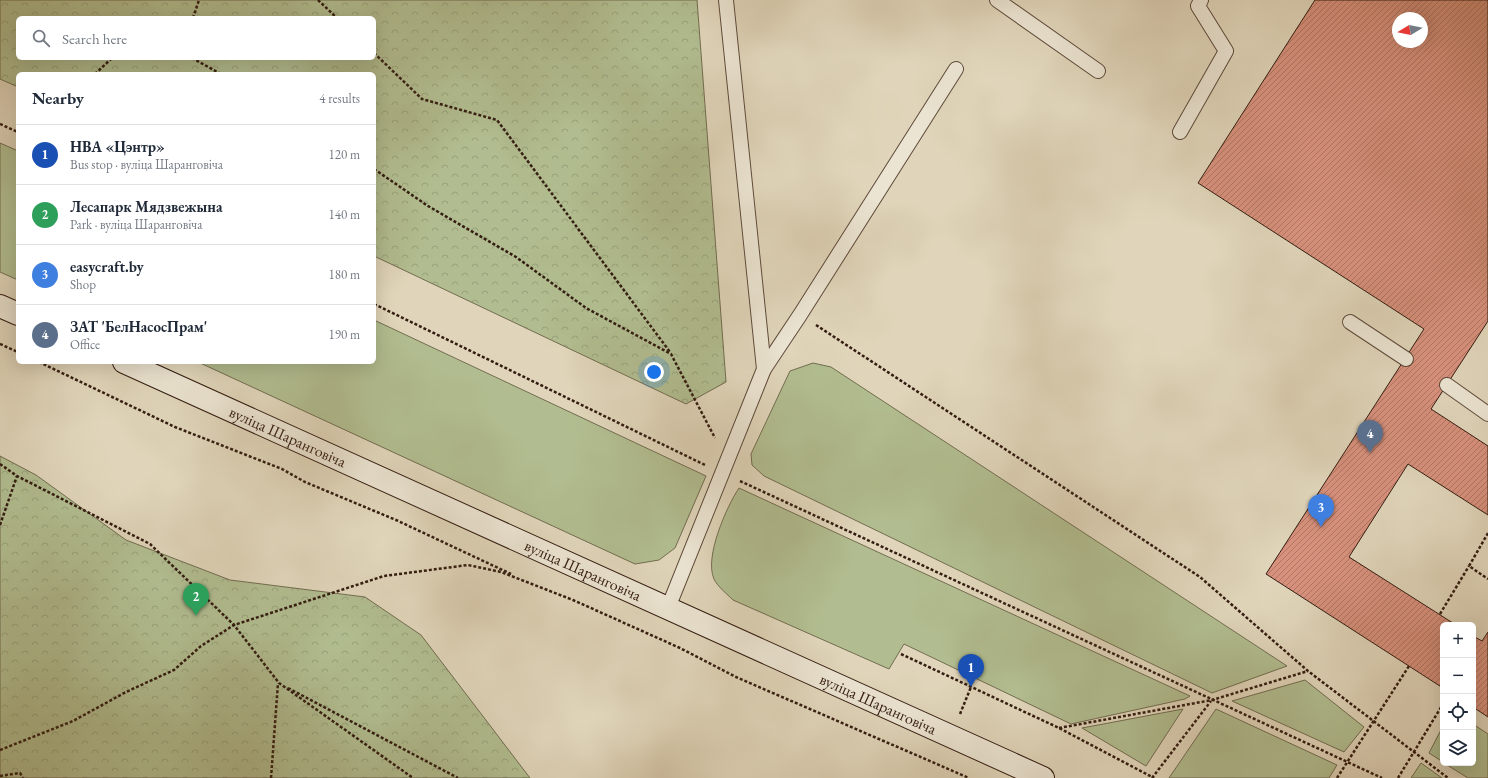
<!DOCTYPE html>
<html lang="en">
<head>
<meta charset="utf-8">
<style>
	:root { --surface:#fff; --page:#f6f6f7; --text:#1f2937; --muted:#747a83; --line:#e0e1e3; --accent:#8f2418 }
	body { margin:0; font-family:"EB Garamond",serif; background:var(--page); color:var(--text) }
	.controls { position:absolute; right:12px; bottom:12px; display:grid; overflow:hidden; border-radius:6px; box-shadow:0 4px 16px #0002 }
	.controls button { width:36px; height:36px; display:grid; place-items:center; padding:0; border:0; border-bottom:1px solid var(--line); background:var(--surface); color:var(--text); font:20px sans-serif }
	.compass { position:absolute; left:1392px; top:12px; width:36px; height:36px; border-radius:50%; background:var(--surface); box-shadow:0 4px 16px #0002; rotate:260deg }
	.you { position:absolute; left:654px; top:372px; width:14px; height:14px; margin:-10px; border:3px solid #fff; border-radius:50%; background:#1a73e8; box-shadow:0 0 0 6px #1a73e833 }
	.badge { display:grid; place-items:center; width:26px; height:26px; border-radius:50%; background:var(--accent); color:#fff; font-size:13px; font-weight:700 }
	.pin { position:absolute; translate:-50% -33px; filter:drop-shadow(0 1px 2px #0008) }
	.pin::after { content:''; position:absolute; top:21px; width:14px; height:12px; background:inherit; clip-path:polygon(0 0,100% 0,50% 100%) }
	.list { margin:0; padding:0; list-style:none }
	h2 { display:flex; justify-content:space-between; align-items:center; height:52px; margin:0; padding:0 16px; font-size:17px }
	h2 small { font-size:13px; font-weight:400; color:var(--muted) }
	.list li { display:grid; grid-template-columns:26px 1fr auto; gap:12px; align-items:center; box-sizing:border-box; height:60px; padding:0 16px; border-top:1px solid var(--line) }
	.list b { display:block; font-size:15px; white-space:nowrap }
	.list p { margin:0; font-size:13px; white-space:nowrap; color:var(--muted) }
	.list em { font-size:13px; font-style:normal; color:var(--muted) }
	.icon { flex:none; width:22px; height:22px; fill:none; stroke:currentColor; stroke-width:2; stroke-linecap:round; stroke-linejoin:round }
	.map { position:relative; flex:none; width:1488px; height:778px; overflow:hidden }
	.search { position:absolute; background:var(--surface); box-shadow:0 4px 16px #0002; left:16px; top:16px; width:360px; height:44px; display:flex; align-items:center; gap:10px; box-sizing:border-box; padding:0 14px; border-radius:6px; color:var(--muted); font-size:15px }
	.panel { position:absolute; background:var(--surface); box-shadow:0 4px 16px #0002; left:16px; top:72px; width:360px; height:292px; border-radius:6px }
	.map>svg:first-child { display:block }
	.green { fill:#b1bd90; stroke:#726c50 }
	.forest { fill:url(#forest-crowns); stroke:#726c50; fill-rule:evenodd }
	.building { fill:url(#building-hatch); stroke:#331c11; fill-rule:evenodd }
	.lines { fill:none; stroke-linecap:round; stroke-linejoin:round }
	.lane-casing { stroke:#5e4a3b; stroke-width:16 }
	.secondary-casing { stroke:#331c11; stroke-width:24 }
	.path { stroke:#331c11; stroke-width:2.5; stroke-dasharray:3 2; stroke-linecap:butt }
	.lane { stroke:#ebe4d2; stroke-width:14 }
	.secondary { stroke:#ebe4d2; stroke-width:22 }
	.labels { text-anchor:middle; stroke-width:3; stroke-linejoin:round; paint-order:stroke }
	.street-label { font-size:16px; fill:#331c11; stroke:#ebe4d2 }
</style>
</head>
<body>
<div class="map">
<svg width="1488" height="778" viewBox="0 0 1488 778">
	<defs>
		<pattern id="forest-crowns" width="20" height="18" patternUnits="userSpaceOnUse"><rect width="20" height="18" fill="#b1bd90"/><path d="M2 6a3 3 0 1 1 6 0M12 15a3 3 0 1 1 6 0" fill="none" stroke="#99a27b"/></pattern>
		<pattern id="building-hatch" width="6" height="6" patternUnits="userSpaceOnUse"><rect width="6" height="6" fill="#d8917d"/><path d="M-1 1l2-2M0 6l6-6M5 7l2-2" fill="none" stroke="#b07665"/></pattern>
	</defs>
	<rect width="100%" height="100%" fill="#e0d5ba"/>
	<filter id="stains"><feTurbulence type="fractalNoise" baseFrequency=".005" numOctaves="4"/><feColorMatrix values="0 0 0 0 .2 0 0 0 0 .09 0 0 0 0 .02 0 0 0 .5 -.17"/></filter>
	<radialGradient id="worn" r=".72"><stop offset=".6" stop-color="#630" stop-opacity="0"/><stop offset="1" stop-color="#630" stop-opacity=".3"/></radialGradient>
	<!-- green -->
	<g class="green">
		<polygon points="0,143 18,151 18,280 0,272"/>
		<polygon points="374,320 706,476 675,548 659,560 635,564 198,362 374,362"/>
		<polygon points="813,363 831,367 1287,666 1212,693 764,476 752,465 751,454 790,371"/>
		<path d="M739 488 1190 696 1185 699 1071 724 904 644 889 669 733 600C727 594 717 586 714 579 704 557 727 506 739 488Z"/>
		<polygon points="1305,680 1364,727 1344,752 1232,701"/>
		<polygon points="1183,709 1146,766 1082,728"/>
		<polygon points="1216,709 1337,765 1329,778 1169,778"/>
		<polygon points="1473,724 1488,734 1488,778 1468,778 1444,763 1473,763"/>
		<polygon points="1443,726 1443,762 1429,753"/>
		<polygon points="1421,763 1442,778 1411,778"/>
	</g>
	<!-- forest -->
	<g class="forest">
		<path d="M0 0H697L726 382 686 404 374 256V74H18V87L0 79ZM18 18H374V58H18Z"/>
		<polygon points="0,456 36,475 126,540 230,580 365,597 421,635 530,778 0,778"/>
	</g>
	<!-- building -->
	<g class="building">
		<path d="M1315 0H1488V321L1431 409 1488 446V515L1408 464 1349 557 1456 625H1443V688L1266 574 1424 329 1198 183ZM1398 18H1422V42H1398Z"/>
		<polygon points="1488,632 1488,717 1473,707 1473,636 1482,641"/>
	</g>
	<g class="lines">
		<!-- lane casing -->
		<g class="lane-casing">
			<g id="lane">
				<polyline points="997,0 1098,71"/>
				<polyline points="1180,132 1226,51 1198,6 1201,0"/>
				<polyline points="1350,322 1406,359"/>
				<polyline points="764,369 800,315 956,69"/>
				<polyline points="1447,385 1488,414"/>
				<polyline points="668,608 764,369 726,0"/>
			</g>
		</g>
		<!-- secondary casing -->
		<g class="secondary-casing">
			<g id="secondary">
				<polyline points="0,306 18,314"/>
				<path id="s1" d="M124 362 1043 778"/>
			</g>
		</g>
		<!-- path -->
		<g class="path">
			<polyline points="318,0 337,18"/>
			<polyline points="193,18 199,0"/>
			<polyline points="374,53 422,99 497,120 670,352"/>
			<polyline points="192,58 221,74"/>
			<polyline points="95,74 112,58"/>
			<polyline points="0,124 18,132"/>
			<polyline points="374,169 428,206 516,257 586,308 671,354 715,438"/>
			<polyline points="374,304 705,465"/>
			<polyline points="816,325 1200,577 1308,671 1448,778"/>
			<polyline points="0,344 18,352"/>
			<polyline points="39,362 175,427 282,469 305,482 396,520 511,574"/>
			<polyline points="0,464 17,476 150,544 234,625 279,683 413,778"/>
			<polyline points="740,481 1382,778"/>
			<polyline points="0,525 17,476"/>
			<polyline points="1488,533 1469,566 1488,579"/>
			<polyline points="1440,614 1469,566"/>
			<polyline points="901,654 1059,728 1154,778"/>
			<polyline points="288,688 458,778"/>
			<polyline points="960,714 971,687"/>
			<polyline points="1059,728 1212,700 1308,671"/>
			<polyline points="0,750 73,721 126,692 174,670 201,646 234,625 384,576 468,565 501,572 573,600 680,648 736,677 969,778"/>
			<polyline points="0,776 20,773 23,778"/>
			<polyline points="271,778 278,683"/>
			<polyline points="1152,778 1211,701"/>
			<polyline points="1337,778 1409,666"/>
			<polyline points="1398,778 1443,704"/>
		</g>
		<!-- lane -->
		<use href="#lane" class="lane"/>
		<!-- secondary -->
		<use href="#secondary" class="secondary"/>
	</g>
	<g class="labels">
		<!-- street labels -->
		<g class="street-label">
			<text dy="6" stroke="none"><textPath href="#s1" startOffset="180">вуліца Шаранговіча</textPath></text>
			<text dy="6" stroke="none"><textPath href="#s1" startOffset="504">вуліца Шаранговіча</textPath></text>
			<text dy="6" stroke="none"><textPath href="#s1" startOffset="828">вуліца Шаранговіча</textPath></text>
		</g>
	</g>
	<rect width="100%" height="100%" filter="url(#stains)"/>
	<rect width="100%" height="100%" fill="url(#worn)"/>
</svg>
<div class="controls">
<button>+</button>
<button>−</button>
<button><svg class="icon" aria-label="locate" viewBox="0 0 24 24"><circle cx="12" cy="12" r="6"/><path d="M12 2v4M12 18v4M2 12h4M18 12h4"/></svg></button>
<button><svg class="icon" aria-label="layers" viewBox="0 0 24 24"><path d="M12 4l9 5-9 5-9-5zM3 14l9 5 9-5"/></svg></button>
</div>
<svg class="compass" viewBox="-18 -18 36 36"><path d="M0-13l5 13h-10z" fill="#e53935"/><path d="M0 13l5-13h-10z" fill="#747a83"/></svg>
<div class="you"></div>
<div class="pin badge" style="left:971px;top:687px;background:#1a4fb4">1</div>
<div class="pin badge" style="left:196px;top:616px;background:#2e9e5b">2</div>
<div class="pin badge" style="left:1321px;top:527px;background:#3f7fe0">3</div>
<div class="pin badge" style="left:1370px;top:453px;background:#5c6f8a">4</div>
<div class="search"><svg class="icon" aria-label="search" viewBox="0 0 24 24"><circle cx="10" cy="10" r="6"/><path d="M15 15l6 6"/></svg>Search here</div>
<section class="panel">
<h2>Nearby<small>4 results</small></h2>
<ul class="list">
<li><span class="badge" style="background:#1a4fb4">1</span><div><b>НВА «Цэнтр»</b><p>Bus stop · вуліца Шаранговіча</p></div><em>120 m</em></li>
<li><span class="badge" style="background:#2e9e5b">2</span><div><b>Лесапарк Мядзвежына</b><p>Park · вуліца Шаранговіча</p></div><em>140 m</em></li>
<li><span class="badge" style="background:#3f7fe0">3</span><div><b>easycraft.by</b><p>Shop</p></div><em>180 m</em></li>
<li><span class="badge" style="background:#5c6f8a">4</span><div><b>ЗАТ 'БелНасосПрам'</b><p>Office</p></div><em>190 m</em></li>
</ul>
</section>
</div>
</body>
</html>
